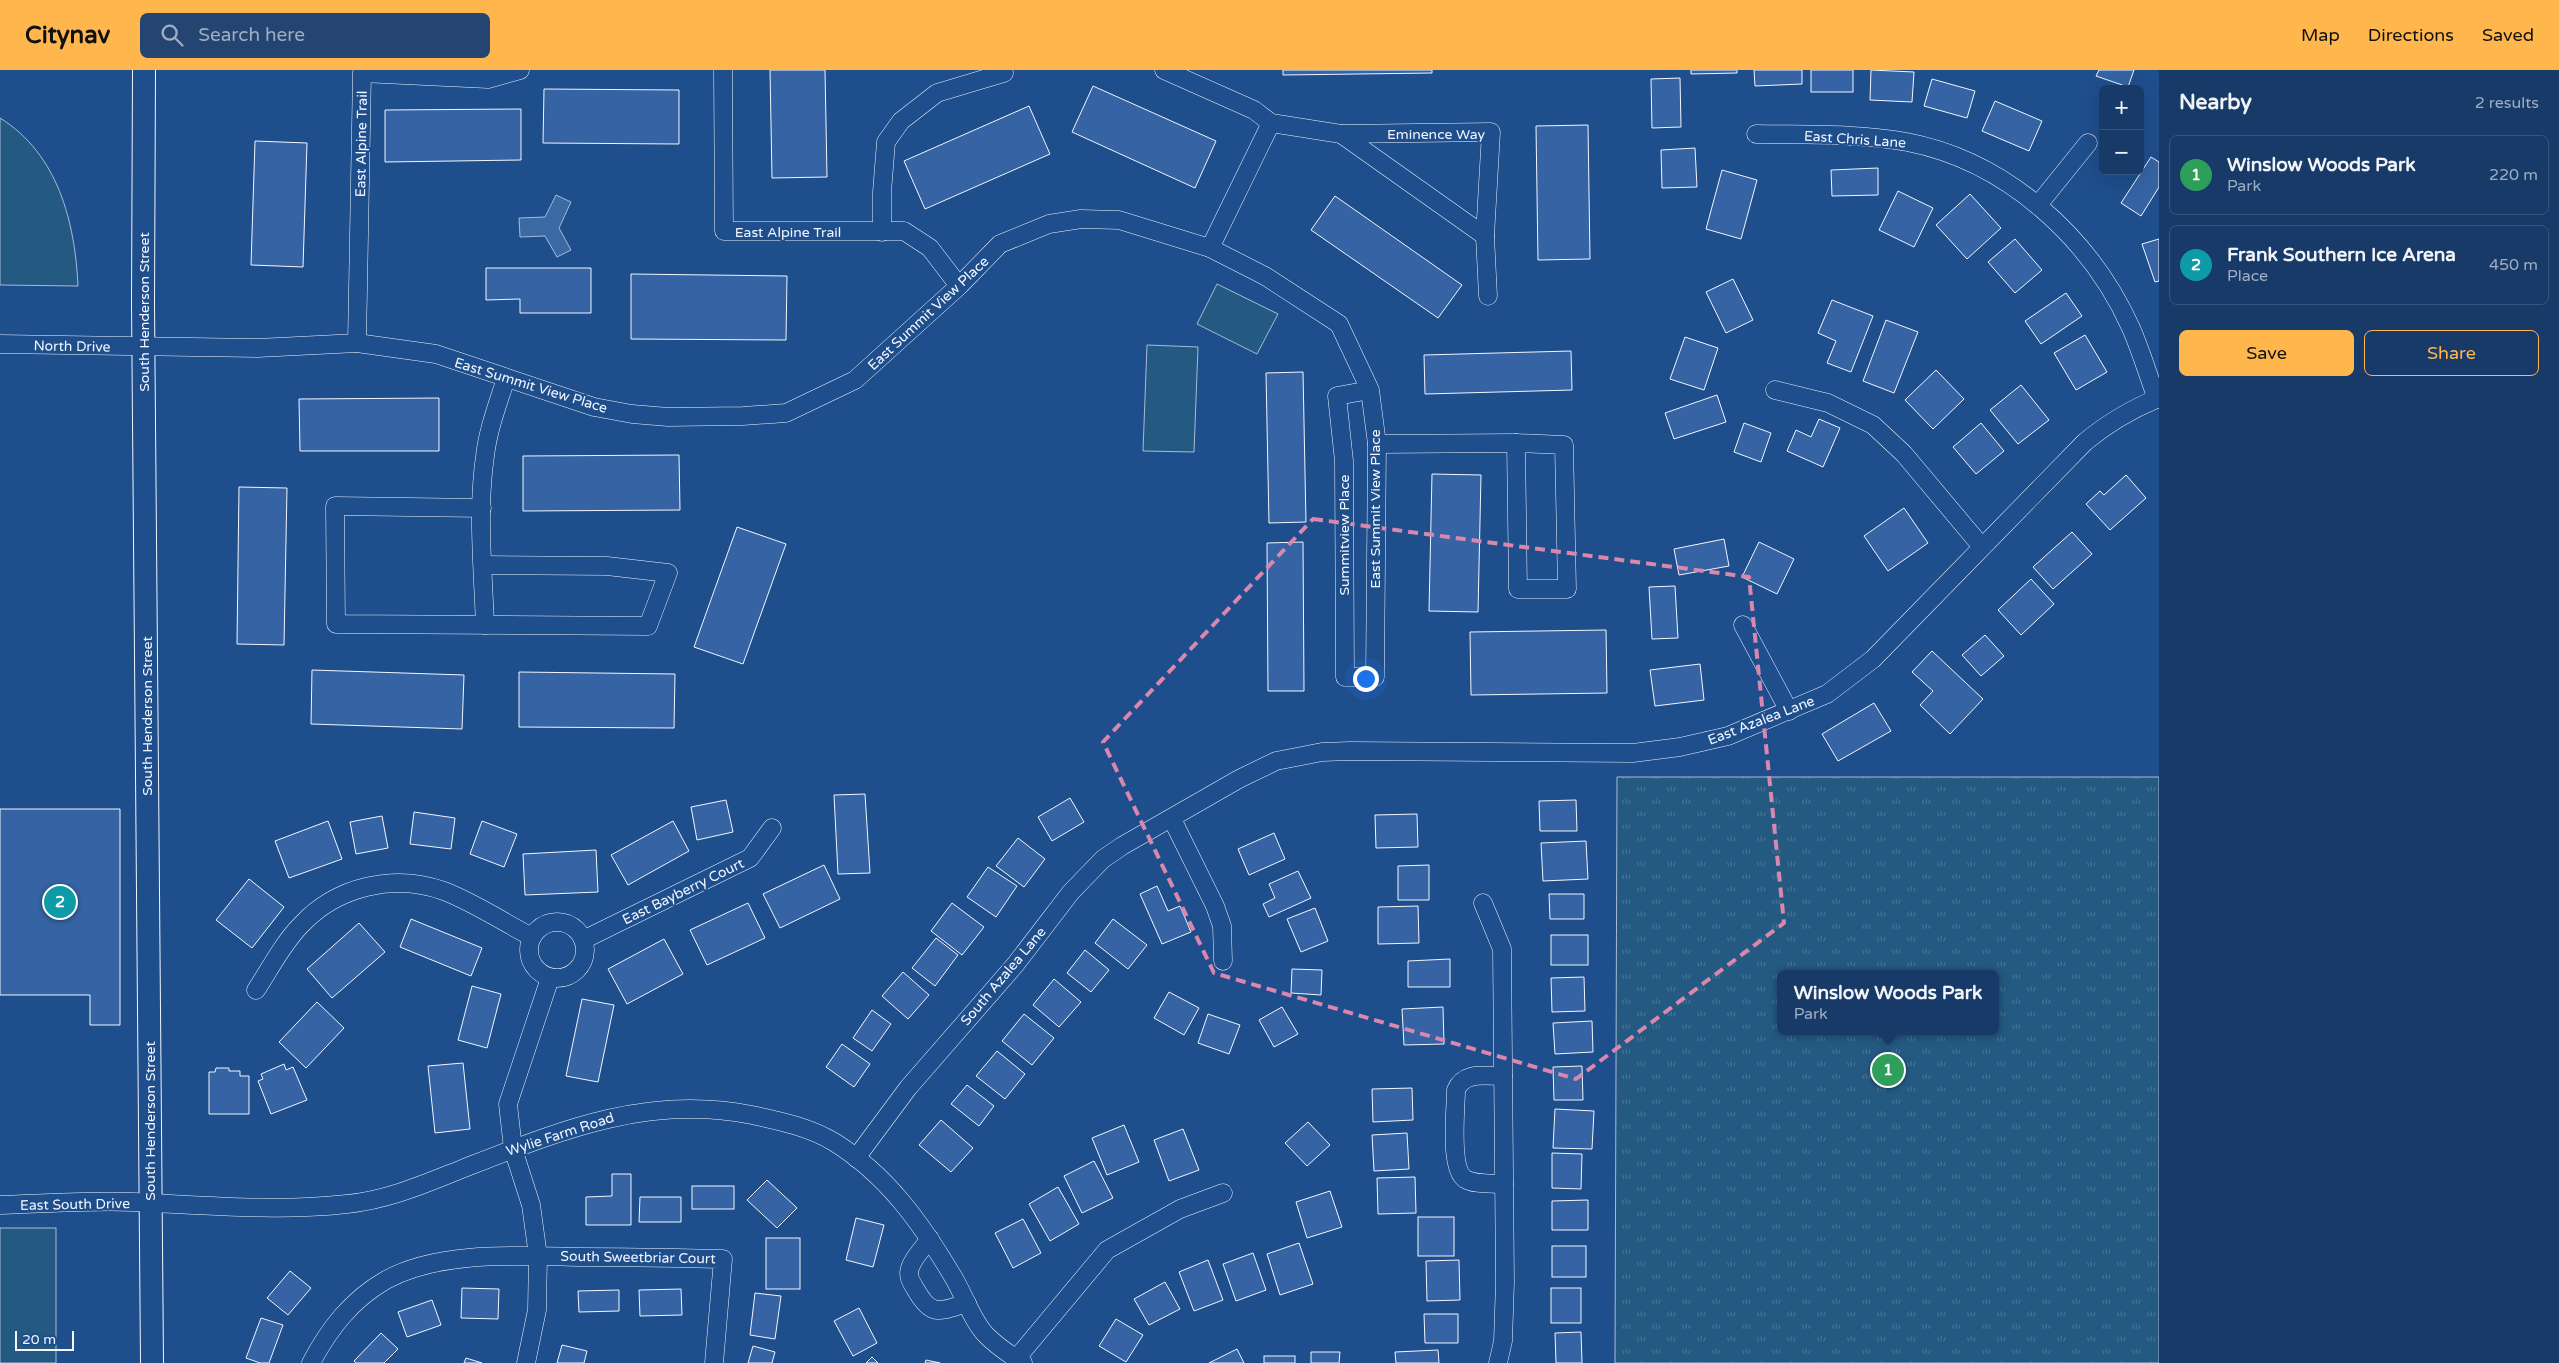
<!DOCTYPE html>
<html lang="en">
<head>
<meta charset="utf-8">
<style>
	:root { --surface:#173a69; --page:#244571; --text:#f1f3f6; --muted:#9eadc0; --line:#36547d; --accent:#ffb74d }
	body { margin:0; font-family:"Varela Round",sans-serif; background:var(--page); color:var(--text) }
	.controls { position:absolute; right:15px; top:15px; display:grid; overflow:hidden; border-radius:8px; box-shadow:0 5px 20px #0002 }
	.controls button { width:45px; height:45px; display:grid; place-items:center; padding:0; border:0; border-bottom:1px solid var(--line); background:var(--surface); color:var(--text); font:25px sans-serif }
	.scale { position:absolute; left:15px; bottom:12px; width:59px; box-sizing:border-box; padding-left:5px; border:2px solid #f2f6ff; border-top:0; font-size:14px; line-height:18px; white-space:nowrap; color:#f2f6ff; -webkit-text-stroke:4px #1f4e8c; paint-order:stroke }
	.you { position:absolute; left:1365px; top:608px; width:18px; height:18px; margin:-12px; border:4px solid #fff; border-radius:50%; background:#1a73e8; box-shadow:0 0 0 8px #1a73e833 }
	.badge { display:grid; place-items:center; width:32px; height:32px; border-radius:50%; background:var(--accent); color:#fff; font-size:16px; font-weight:700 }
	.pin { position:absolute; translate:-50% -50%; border:2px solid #fff; box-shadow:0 1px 5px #0006 }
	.popup { position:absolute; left:1777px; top:900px; width:222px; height:65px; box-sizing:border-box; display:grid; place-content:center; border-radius:8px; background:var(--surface); filter:drop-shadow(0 1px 4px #0005); font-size:16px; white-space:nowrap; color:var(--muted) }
	.popup b { font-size:19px; color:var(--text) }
	.popup::after { content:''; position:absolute; left:50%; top:100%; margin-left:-10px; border:10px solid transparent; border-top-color:var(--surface) }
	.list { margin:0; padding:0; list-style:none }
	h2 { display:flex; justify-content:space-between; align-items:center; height:65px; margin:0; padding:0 20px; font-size:21px }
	h2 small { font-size:16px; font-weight:400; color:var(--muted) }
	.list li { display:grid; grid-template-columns:32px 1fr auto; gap:15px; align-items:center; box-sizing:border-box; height:80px; margin:0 10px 10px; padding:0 10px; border:1px solid var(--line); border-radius:8px }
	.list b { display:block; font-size:19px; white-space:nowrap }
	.list p { margin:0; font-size:16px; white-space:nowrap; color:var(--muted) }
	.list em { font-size:16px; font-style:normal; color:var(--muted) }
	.actions { display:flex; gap:10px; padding:15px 20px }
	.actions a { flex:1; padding:11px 0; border:1px solid var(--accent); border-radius:8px; text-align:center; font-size:18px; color:var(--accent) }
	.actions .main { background:var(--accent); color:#111 }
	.icon { flex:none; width:28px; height:28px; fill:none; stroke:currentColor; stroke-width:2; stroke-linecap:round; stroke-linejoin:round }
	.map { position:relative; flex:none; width:2159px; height:1293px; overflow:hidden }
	header { display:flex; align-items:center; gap:30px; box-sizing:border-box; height:70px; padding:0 25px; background:var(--accent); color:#111 }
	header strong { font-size:24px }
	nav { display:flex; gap:28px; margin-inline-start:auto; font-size:18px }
	.search { width:350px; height:45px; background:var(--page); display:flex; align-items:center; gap:12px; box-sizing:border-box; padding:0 18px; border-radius:8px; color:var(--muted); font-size:19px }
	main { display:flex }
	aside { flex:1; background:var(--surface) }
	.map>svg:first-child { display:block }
	.grass { fill:#245a82; stroke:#a8bbd7 }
	.park { fill:url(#park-tufts); stroke:#a8bbd7; fill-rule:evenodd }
	.water { fill:#3b69a3; stroke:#a8bbd7 }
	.building { fill:#3563a3; stroke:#f2f6ff }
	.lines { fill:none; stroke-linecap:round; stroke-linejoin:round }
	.minor-casing { stroke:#f2f6ff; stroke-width:19 }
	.tertiary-casing { stroke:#f2f6ff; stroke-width:24 }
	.minor { stroke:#1f4e8c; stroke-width:18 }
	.tertiary { stroke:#1f4e8c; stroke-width:22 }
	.marked { fill:none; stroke:#da87ad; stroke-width:4; stroke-dasharray:10 6; stroke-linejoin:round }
	.labels { text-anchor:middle; stroke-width:4; stroke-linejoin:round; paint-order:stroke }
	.street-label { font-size:14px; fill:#f2f6ff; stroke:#1f4e8c }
</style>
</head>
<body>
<header>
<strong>Citynav</strong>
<div class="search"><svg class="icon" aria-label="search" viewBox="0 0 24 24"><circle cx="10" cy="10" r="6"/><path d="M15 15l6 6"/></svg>Search here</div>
<nav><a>Map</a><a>Directions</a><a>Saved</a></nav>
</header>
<main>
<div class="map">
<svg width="2159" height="1293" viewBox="0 0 2159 1293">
	<defs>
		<pattern id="park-tufts" width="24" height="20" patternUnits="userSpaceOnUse" patternTransform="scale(1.25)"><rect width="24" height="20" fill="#245a82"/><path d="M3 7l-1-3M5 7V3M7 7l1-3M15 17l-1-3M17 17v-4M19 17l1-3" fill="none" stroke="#447295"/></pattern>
	</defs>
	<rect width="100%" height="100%" fill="#1f4e8c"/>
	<!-- grass -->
	<g class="grass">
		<path d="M0 48C58 84 75 152 78 216L0 215Z"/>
		<polygon points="1217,214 1278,244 1257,284 1197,254"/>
		<polygon points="1147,275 1198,277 1194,382 1143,381"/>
		<rect x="0" y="1158" width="56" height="135"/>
	</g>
	<!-- park -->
	<path class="park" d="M1617 707H2159V1293H1615ZM1780 904H1996V961H1780Z"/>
	<!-- water -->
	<polygon class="water" points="556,125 571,132 559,158 571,180 557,187 545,166 520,167 519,148 545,147"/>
	<!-- building -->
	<g class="building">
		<polygon points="770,0 825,0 827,107 772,108"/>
		<polygon points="1283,0 1432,0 1432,3 1283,5"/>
		<polygon points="1691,0 1737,0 1737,3 1691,4"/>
		<polygon points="1754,0 1802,0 1802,14 1755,16"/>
		<rect x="1811" y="0" width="42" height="22"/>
		<polygon points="1871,0 1914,2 1912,32 1870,30"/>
		<polygon points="2099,0 2134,0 2128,17 2096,6"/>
		<polygon points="1680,8 1681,57 1652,58 1651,9"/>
		<polygon points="1932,9 1975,21 1967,48 1924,36"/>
		<polygon points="1093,16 1216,71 1195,118 1072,62"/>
		<polygon points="544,19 679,20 679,74 543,73"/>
		<polygon points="1995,31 2042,51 2029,81 1982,61"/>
		<polygon points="1029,36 1050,84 925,139 904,91"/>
		<polygon points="521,39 521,90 385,92 385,40"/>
		<polygon points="1588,55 1590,189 1538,190 1536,56"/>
		<polygon points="255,71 307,73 303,197 251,195"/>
		<polygon points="1695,78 1697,117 1662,118 1661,80"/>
		<polygon points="2151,87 2159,92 2159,117 2141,146 2121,133"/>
		<polygon points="1878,98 1878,125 1832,126 1831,100"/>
		<polygon points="1722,100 1757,110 1741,169 1706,159"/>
		<polygon points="1898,121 1933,138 1914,177 1879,160"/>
		<polygon points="1970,124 2001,158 1967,189 1936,155"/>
		<polygon points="1335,126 1462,215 1438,248 1311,160"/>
		<polygon points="2015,169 2042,200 2015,223 1988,192"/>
		<polygon points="2159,169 2159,211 2155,212 2142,174"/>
		<polygon points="486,198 591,198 591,243 520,243 520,229 486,230"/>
		<polygon points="631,204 787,206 786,270 631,269"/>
		<polygon points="1733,209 1753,250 1726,263 1706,222"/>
		<polygon points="2066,223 2082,246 2041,274 2025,251"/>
		<polygon points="1832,230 1873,246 1851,302 1827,293 1836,271 1818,263"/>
		<polygon points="1886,250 1918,262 1894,323 1863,311"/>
		<polygon points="2085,265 2107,302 2076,320 2054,283"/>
		<polygon points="1685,267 1718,278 1704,320 1670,309"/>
		<polygon points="1571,281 1572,320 1425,324 1424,285"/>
		<polygon points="1936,300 1964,329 1933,359 1905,330"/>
		<polygon points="1303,302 1306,452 1269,453 1266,303"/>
		<polygon points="2021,315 2049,350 2018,374 1990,340"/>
		<polygon points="1717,325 1726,352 1674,369 1665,343"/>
		<polygon points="439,328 439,381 300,381 299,329"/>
		<polygon points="1819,349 1840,358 1823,397 1787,381 1796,360 1811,367"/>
		<polygon points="1744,353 1771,363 1761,392 1734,382"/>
		<polygon points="1981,353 2004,381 1976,404 1953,377"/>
		<polygon points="679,385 680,440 523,441 523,386"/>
		<polygon points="1432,404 1481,405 1478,542 1429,541"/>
		<polygon points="2126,405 2146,428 2110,460 2086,434 2100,421 2104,425"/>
		<polygon points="239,417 287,418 284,575 237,574"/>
		<polygon points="1904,438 1928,473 1888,501 1864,466"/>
		<polygon points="737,457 786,474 743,594 694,577"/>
		<polygon points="2072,462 2092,484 2053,519 2033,497"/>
		<polygon points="1724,469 1729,496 1679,505 1674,479"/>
		<polygon points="1303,472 1304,621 1268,621 1267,473"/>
		<polygon points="1759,472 1794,489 1777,524 1742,507"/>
		<polygon points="2031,509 2054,534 2021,565 1998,540"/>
		<polygon points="1675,516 1678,568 1652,569 1649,517"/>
		<polygon points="1606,560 1607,623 1471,625 1470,562"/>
		<polygon points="1985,565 2004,586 1981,606 1962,585"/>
		<polygon points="1932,581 1983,629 1950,664 1920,635 1933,621 1912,602"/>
		<polygon points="1700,594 1704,630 1655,636 1650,600"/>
		<polygon points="312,600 464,605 462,659 311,654"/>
		<polygon points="519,602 675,604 674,658 519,657"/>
		<polygon points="1874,633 1891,661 1838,691 1822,664"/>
		<polygon points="865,724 870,803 838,804 834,725"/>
		<polygon points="1070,728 1084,752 1052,771 1038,747"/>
		<polygon points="726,730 733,762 697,770 691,737"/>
		<polygon points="1576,730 1577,761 1540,761 1539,731"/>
		<polygon points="0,739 120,739 120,955 90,955 90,925 0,925"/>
		<polygon points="414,742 455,748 451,779 410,774"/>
		<polygon points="1417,744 1418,777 1376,778 1375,745"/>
		<polygon points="382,746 388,778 356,784 350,752"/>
		<polygon points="328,751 342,789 289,808 275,771"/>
		<polygon points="482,751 517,764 504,797 470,784"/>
		<polygon points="673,751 689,781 628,815 611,785"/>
		<polygon points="1274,763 1285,789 1249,805 1238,779"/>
		<polygon points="1018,768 1045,789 1024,817 996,796"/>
		<polygon points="1586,771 1588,809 1543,811 1541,773"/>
		<polygon points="596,780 598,822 525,825 523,784"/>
		<polygon points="824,795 840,829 780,858 763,824"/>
		<polygon points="1429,795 1429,830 1398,830 1398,796"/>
		<polygon points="988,797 1017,816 996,847 967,827"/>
		<polygon points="1298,801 1311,828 1269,847 1263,834 1275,828 1269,814"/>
		<polygon points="249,809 284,837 252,878 216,850"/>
		<polygon points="1157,816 1168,841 1180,836 1191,862 1162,874 1140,824"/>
		<polygon points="1549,824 1584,824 1584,849 1550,849"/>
		<polygon points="748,833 765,868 707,895 690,860"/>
		<polygon points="952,833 984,857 962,885 931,861"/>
		<polygon points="1418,836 1419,873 1378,874 1378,837"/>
		<polygon points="1315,838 1328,871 1301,882 1287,849"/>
		<polygon points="411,849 482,878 471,906 400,877"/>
		<polygon points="1113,849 1147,875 1128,899 1095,873"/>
		<polygon points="359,853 385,882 332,928 307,899"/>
		<rect x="1551" y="865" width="37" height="30"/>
		<polygon points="936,868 958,885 935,916 912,898"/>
		<polygon points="664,869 683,904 627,934 608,899"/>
		<polygon points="1085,880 1109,900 1091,922 1067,903"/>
		<polygon points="1450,889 1450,917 1408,917 1408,891"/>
		<polygon points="1292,899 1322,900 1321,925 1291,923"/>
		<polygon points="903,902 929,925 908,949 882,926"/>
		<polygon points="1584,907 1585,941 1552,942 1551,908"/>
		<polygon points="1054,909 1081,932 1059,957 1033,935"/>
		<polygon points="472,916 501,924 487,978 458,970"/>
		<polygon points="1169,922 1199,938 1184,965 1154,948"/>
		<polygon points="582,929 614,935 598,1012 566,1006"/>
		<polygon points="317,932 344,958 306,998 279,972"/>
		<polygon points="1282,937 1298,964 1274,977 1259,950"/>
		<polygon points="1443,937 1444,974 1404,975 1402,939"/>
		<polygon points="872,940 891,954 872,981 853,968"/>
		<polygon points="1024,944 1054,968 1032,995 1002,971"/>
		<polygon points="1208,944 1240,955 1229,984 1198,973"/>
		<polygon points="1592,951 1593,982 1555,984 1553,953"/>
		<polygon points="842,974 870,994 854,1017 826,997"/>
		<polygon points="997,981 1025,1004 1005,1029 976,1006"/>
		<polygon points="463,993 470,1059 435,1063 428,996"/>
		<polygon points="284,994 286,1000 293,997 307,1030 271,1044 258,1011 263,1009 261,1004"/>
		<polygon points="1582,996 1583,1030 1554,1030 1553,997"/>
		<polygon points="216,998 229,998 229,1001 240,1001 240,1006 249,1006 249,1044 209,1044 209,1002 215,1002"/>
		<polygon points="967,1015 994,1036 979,1056 951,1034"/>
		<polygon points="1412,1018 1413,1050 1373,1052 1372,1019"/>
		<polygon points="1555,1039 1594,1041 1592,1079 1553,1078"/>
		<polygon points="941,1050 973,1078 951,1102 919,1075"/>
		<polygon points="1308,1052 1330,1075 1307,1096 1285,1073"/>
		<polygon points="1124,1055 1139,1092 1107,1105 1092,1068"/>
		<polygon points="1183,1059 1199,1100 1169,1111 1154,1070"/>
		<polygon points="1407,1063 1409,1099 1374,1101 1372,1065"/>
		<polygon points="1552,1083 1582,1084 1581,1119 1552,1118"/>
		<polygon points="1094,1091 1113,1128 1082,1143 1064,1106"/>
		<polygon points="612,1104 631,1104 631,1155 586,1155 586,1127 612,1126"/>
		<polygon points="1415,1107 1416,1143 1378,1144 1377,1108"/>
		<polygon points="767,1110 797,1138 777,1158 747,1130"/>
		<rect x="692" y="1116" width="42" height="23"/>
		<polygon points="1058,1117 1079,1154 1050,1171 1029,1134"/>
		<polygon points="1330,1121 1342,1157 1307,1168 1296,1132"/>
		<polygon points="640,1127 681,1127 681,1152 639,1152"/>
		<polygon points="1588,1130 1588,1160 1552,1160 1552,1131"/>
		<rect x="1418" y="1147" width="36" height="39"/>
		<polygon points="856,1148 884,1155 873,1197 846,1190"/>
		<polygon points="1023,1149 1041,1183 1013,1198 995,1163"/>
		<rect x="766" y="1168" width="34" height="51"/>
		<polygon points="1299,1173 1313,1214 1280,1225 1267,1184"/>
		<rect x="1552" y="1176" width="34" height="31"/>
		<polygon points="1253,1183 1266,1220 1236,1231 1223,1194"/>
		<polygon points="1208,1190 1223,1230 1194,1241 1179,1202"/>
		<polygon points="1459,1190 1460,1230 1427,1231 1426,1191"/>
		<polygon points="290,1201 311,1218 288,1245 267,1228"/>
		<polygon points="1165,1212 1180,1239 1149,1255 1134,1229"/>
		<polygon points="462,1218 499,1219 498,1249 461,1248"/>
		<rect x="1551" y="1218" width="30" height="35"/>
		<polygon points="681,1219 682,1245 640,1246 639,1220"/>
		<polygon points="619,1220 619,1241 579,1242 578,1221"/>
		<polygon points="755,1223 781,1226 775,1269 750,1265"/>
		<polygon points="432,1230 441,1255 407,1267 398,1242"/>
		<polygon points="859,1238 877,1273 853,1286 834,1251"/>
		<polygon points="1424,1244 1458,1244 1458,1273 1425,1273"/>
		<polygon points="261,1248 283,1255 269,1293 260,1293 246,1288"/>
		<polygon points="1116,1249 1143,1265 1126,1292 1099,1276"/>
		<polygon points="1581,1262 1582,1293 1556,1293 1555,1263"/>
		<polygon points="381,1263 398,1279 384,1293 356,1293 354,1291"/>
		<polygon points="562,1275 587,1281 584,1293 557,1293"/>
		<polygon points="753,1276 775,1282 772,1293 748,1293"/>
		<polygon points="1237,1279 1244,1293 1209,1293"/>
		<polygon points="1438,1280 1439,1293 1396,1293 1395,1282"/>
		<polygon points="1311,1282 1340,1282 1339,1293 1311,1293"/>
		<rect x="1264" y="1286" width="31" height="7"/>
		<polygon points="872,1287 878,1293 866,1293"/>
		<polygon points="466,1288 482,1293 464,1293"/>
		<polygon points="926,1290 940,1293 925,1293"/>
	</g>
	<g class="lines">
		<!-- minor casing -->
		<g class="minor-casing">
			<g id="minor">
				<polyline points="723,0 724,161 904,161 930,178 959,216"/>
				<polyline points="1164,0 1254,40 1271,53 1341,64 1491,62 1485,166 1488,226"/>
				<polyline points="1341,64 1485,166"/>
				<path d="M1756 64C1806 65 1857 63 1907 72 2006 91 2090 167 2131 258 2141 281 2148 305 2157 329"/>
				<polyline points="2038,135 2088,73"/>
				<polyline points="882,162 882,122 886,72 901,51 937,23 1004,3"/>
				<polyline points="1210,178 1271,53"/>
				<polyline points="357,273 362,3 488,9 520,0"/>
				<polyline points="0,274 258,278 357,273 436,284 594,337 632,344 668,347 743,346 786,343 855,310 959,216 1000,174 1049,154 1081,149 1119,150 1210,178 1265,206 1339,254 1370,320 1377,374 1375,607 1345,607 1344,391 1337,326 1370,320"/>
				<polyline points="1775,320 1828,333 1873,355 1904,384 1982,477"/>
				<polygon points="1516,373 1564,375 1567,519 1518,519"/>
				<polyline points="1377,374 1516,373"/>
				<polyline points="482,438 335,436 336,554 648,556 668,503 607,496 483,495"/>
				<path d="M485 555C483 500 477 441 485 386 488 359 498 334 506 308"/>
				<polyline points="1743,555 1789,641"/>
				<polyline points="1172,749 1215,836 1222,856 1223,891"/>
				<polyline points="1483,833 1502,879 1505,1212 1503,1271 1498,1293"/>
				<circle cx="557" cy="880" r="28"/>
				<polyline points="583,870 750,788 772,758"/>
				<path d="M256 920C270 899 283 873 301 855 337 816 395 803 444 821 475 833 503 852 532 867"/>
				<path d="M1503 1006C1485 1006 1464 1001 1456 1020 1456 1039 1449 1098 1465 1109 1475 1115 1492 1113 1504 1114"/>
				<path d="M856 1088 908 1018 1015 895 1071 822 1103 789 1122 776 1239 709 1276 691 1322 682 1350 681 1633 683 1680 677 1728 666 1827 624 1873 589 2085 372C2108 353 2131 339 2159 328"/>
				<path d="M0 1135C44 1134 89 1130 133 1132 202 1135 277 1142 347 1134 388 1130 424 1114 462 1099 559 1061 647 1024 752 1045 780 1051 809 1057 834 1072 887 1105 921 1153 952 1205 963 1222 972 1251 986 1265 996 1275 1010 1285 1023 1293"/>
				<path d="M930 1169C923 1178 913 1188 910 1198 907 1207 912 1213 916 1220 932 1248 940 1241 967 1233"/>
				<polyline points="1016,1289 1107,1180 1180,1139 1223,1123"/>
				<path d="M311 1293C329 1259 351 1230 386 1210 440 1180 522 1186 583 1187 630 1187 676 1188 723 1189L714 1293"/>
				<polyline points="526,1293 537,1240 538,1186 531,1135 513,1079 508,1034 550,908"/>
			</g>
		</g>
		<!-- tertiary casing -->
		<g class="tertiary-casing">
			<polyline id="tertiary" points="144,0 143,234 152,1293"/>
		</g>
		<!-- minor -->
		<use href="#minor" class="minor"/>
		<!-- tertiary -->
		<use href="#tertiary" class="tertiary"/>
	</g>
	<!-- marked area -->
	<path class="marked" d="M1313 449 1749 507 1784 853 1576 1009 1214 903 1103 672Z"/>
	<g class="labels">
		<!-- street labels -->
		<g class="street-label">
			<text x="1436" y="69">Eminence Way</text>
			<text transform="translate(1855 69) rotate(4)" y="5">East Chris Lane</text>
			<text transform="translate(361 74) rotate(-89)" y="5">East Alpine Trail</text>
			<text x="788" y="167">East Alpine Trail</text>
			<text transform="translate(144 242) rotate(-90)" y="5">South Henderson Street</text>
			<text transform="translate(928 243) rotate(-43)" y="5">East Summit View Place</text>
			<text transform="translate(72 276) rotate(1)" y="5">North Drive</text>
			<text transform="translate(531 315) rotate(17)" y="5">East Summit View Place</text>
			<text transform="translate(1375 439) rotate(-90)" y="5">East Summit View Place</text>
			<text transform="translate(1344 465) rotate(-90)" y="5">Summitview Place</text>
			<text transform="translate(147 646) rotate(-90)" y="5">South Henderson Street</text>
			<text transform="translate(1761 650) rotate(-21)" y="5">East Azalea Lane</text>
			<text transform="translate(683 821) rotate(-26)" y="5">East Bayberry Court</text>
			<text transform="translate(1003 906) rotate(-50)" y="5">South Azalea Lane</text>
			<text transform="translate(150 1051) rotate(-90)" y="5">South Henderson Street</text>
			<text transform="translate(560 1064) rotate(-18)" y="5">Wylie Farm Road</text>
			<text transform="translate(75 1134) rotate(-1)" y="5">East South Drive</text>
			<text transform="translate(638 1187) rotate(1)" y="5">South Sweetbriar Court</text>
		</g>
	</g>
</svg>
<div class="controls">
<button>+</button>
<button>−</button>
</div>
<div class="scale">20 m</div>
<div class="you"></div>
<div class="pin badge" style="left:1888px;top:1000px;background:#2e9e5b">1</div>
<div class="popup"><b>Winslow Woods Park</b>Park</div>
<div class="pin badge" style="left:60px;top:832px;background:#0f9aa8">2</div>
</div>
<aside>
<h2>Nearby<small>2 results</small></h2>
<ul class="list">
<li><span class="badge" style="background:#2e9e5b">1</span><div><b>Winslow Woods Park</b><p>Park</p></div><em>220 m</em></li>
<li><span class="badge" style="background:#0f9aa8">2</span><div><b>Frank Southern Ice Arena</b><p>Place</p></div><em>450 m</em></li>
</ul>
<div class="actions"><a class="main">Save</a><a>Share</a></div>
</aside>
</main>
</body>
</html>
